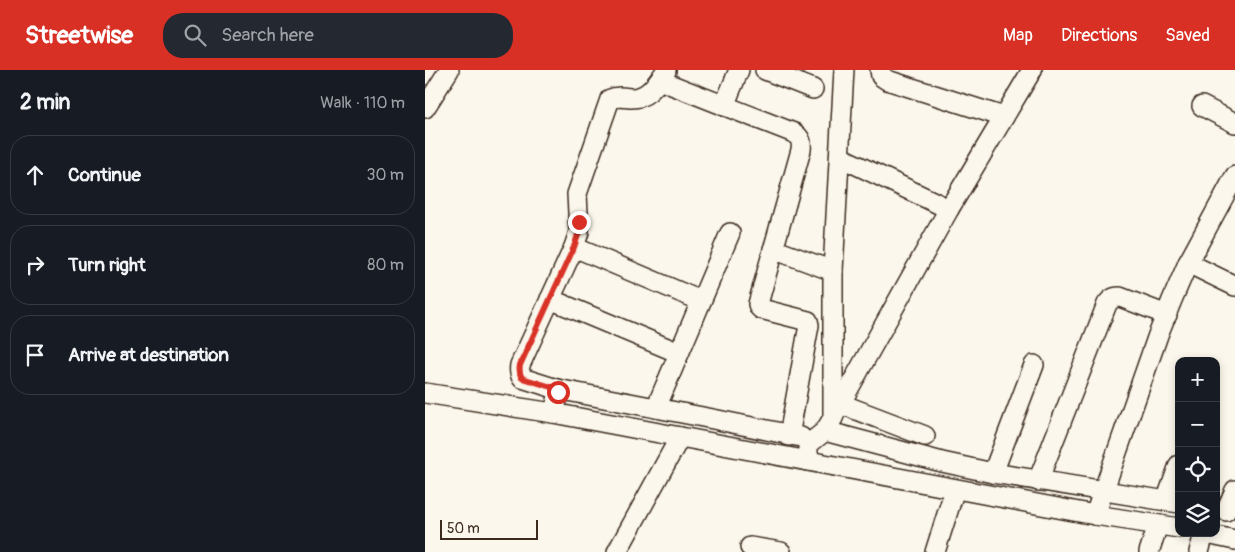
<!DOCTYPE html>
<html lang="en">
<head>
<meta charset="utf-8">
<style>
	:root { --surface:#171b24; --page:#242831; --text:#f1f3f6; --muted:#9ea1a6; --line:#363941; --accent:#d93025 }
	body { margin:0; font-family:Pangolin,sans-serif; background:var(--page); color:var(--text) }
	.controls { position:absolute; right:15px; bottom:15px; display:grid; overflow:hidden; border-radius:10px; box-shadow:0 2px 8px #0003 }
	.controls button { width:45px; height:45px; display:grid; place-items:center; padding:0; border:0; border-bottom:1px solid var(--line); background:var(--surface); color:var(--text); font:25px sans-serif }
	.scale { position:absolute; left:15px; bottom:12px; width:98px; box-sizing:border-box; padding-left:5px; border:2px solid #3b2a1e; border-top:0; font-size:14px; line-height:18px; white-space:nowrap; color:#3b2a1e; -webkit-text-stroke:4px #fbf7ec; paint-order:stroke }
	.stop { position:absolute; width:15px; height:15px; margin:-11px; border:4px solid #d93025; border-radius:50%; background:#fff }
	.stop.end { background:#d93025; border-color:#fff; box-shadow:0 1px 5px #0008 }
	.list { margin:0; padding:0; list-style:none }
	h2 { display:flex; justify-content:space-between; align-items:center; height:65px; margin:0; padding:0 20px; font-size:21px }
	h2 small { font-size:16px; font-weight:400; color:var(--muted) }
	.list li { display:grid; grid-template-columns:32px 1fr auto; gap:15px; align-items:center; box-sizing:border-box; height:80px; margin:0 10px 10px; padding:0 10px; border:1px solid var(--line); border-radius:20px }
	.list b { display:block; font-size:19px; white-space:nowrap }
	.list em { font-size:16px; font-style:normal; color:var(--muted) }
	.icon { flex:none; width:28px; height:28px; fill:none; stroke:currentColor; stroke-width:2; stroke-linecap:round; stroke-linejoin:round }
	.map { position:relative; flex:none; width:810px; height:482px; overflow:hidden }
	header { display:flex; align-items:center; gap:30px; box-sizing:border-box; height:70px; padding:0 25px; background:var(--accent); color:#fff }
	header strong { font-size:24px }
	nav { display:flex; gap:28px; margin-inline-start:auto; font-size:18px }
	.search { width:350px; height:45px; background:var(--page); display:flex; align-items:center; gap:12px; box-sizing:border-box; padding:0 18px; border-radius:20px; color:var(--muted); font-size:19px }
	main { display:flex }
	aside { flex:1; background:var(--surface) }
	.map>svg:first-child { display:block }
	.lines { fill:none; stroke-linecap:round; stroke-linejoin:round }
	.minor-casing { stroke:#3b2a1e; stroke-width:22 }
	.minor { stroke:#fbf7ec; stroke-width:19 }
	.route { stroke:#d93025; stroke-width:6 }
</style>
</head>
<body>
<header>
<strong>Streetwise</strong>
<div class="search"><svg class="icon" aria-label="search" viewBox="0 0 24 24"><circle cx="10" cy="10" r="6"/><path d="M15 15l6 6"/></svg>Search here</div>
<nav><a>Map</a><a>Directions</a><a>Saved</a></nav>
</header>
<main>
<aside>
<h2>2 min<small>Walk · 110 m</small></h2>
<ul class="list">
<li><svg class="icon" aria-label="ahead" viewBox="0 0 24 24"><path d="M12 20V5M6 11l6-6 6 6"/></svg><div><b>Continue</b></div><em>30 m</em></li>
<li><svg class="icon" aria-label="right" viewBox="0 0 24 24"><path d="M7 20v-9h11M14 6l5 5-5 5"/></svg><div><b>Turn right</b></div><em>80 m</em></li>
<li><svg class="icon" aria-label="arrive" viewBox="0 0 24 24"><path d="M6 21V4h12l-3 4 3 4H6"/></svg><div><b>Arrive at destination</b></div></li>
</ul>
</aside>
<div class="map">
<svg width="810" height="482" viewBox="0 0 810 482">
	<rect width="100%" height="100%" fill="#fbf7ec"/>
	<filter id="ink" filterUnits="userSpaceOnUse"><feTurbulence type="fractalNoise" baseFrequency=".02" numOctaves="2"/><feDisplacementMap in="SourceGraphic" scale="10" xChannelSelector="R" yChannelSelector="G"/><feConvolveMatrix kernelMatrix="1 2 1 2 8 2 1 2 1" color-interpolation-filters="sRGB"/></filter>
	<g filter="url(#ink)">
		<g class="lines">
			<!-- minor casing -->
			<g class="minor-casing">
				<g id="minor">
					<polyline points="340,0 388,19"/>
					<polyline points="455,0 456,6 462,10 579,47"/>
					<path d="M234 10 369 63C376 68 377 72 376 80L333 234 334 237 336 239 383 251 384 255 364 366"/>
					<polyline points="299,36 314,0"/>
					<polyline points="777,36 810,53"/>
					<polyline points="0,38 24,0"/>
					<polyline points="415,87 524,139"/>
					<polyline points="149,177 276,231"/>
					<polyline points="348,179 408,201"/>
					<polyline points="763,193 810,216"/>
					<polyline points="125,229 254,283"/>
					<polyline points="132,319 288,349 376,367"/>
					<polyline points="0,323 128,343 670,445 754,458"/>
					<polyline points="416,334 500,366"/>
					<polyline points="231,338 305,163"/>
					<path d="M128 343C130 336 135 326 132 319L97 308C94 303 94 300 95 295L149 177 154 162 152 124 185 29C192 26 198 27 205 28 223 29 231 14 241 1"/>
					<polyline points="408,347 524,139 607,0"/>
					<polyline points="400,361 517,392 568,403 754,433"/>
					<polyline points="383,391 383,377 385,373 400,361 408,348 408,201 419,0"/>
					<polyline points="568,403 609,295"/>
					<path d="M613 411 682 234C686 229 688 227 695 227L742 245"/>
					<polyline points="741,431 754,395"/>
					<polyline points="801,441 810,420"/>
					<polyline points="670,445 733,265 747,230 763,193 810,106"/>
					<polyline points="777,463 810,470"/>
					<polyline points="325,477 356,482"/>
					<polyline points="192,482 255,367"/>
					<polyline points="510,482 530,419"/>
					<polyline points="724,482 733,455"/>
					<polyline points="774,482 779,464"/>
				</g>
			</g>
			<!-- minor -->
			<use href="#minor" class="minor"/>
		</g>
	</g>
	<g class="lines" filter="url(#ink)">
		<!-- route -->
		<path class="route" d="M133 322 130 318 97 308C94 303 94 300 95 295L149 177 154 162V152"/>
	</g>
</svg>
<div class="controls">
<button>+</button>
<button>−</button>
<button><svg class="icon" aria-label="locate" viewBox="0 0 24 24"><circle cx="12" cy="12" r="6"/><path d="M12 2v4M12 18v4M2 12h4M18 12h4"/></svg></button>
<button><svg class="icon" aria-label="layers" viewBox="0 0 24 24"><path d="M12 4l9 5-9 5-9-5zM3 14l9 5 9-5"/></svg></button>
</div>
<div class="scale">50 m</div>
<div class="stop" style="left:133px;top:322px"></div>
<div class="stop end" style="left:154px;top:152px"></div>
</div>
</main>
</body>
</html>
